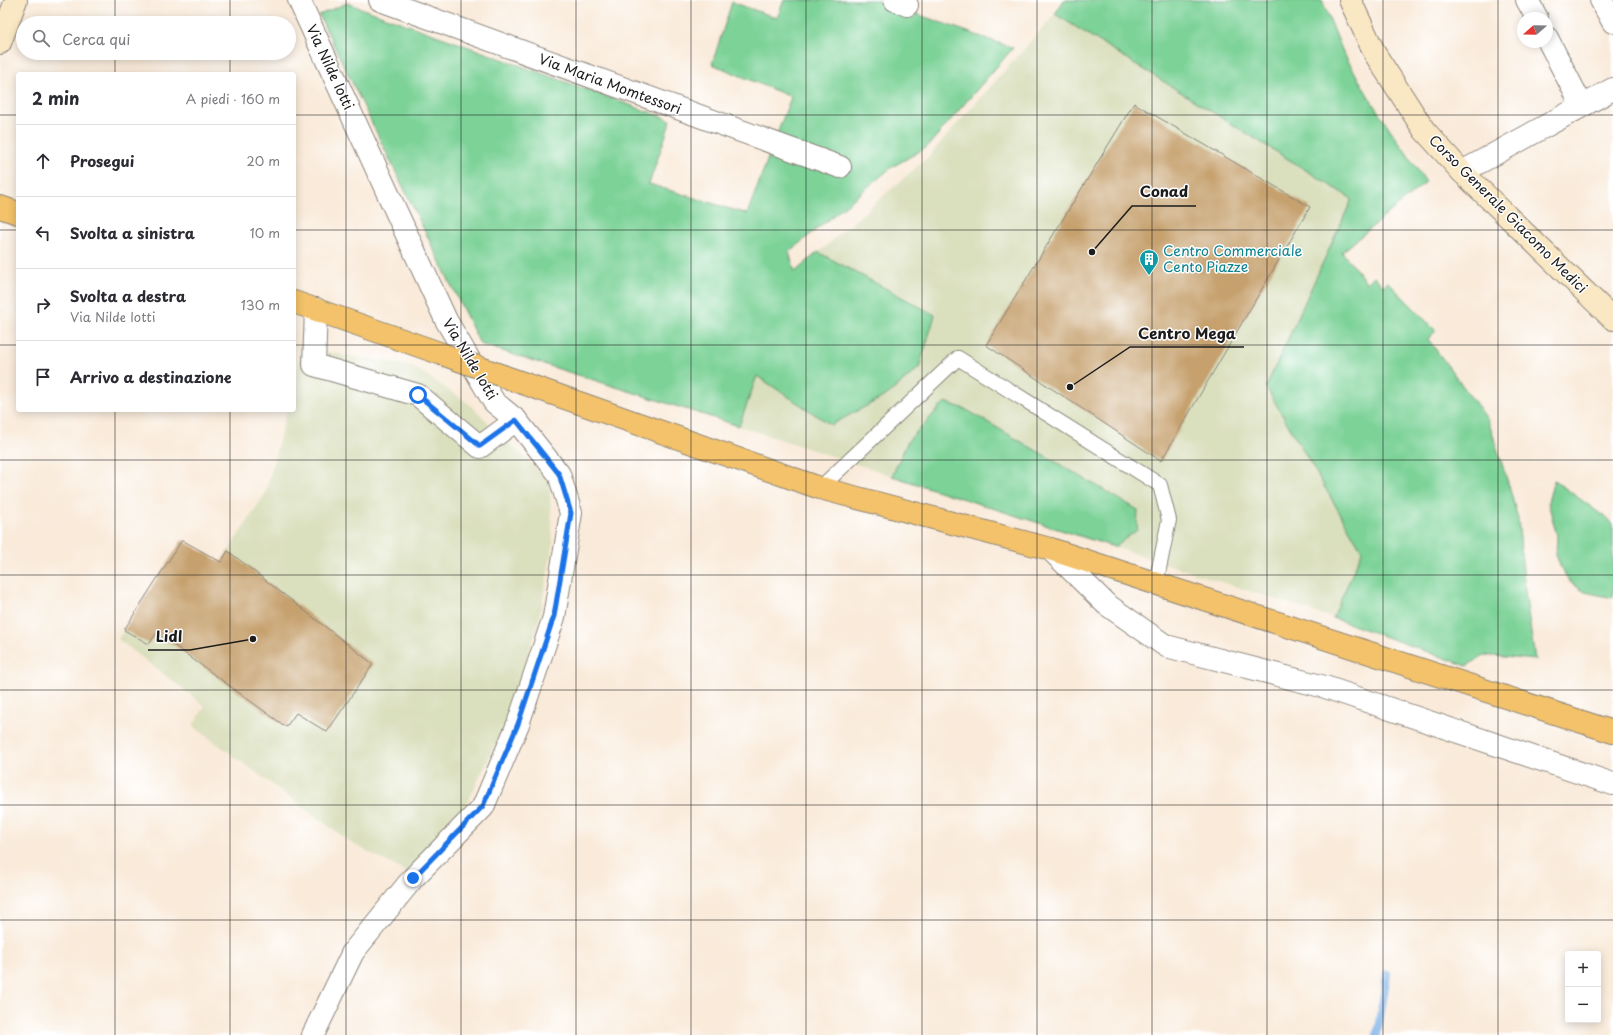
<!DOCTYPE html>
<html lang="it">
<head>
<meta charset="utf-8">
<style>
	:root { --surface:#fff; --page:#f2f2f3; --text:#2b2b33; --muted:#7c7c81; --line:#e1e1e2 }
	body { margin:0; font-family:"Playpen Sans",sans-serif; background:var(--page); color:var(--text) }
	.controls { position:absolute; right:12px; bottom:12px; display:grid; overflow:hidden; border-radius:4px; box-shadow:0 2px 10px #0003 }
	.controls button { width:36px; height:36px; display:grid; place-items:center; padding:0; border:0; border-bottom:1px solid var(--line); background:var(--surface); color:var(--text); font:20px sans-serif }
	.compass { position:absolute; left:1517px; top:12px; width:36px; height:36px; border-radius:50%; background:var(--surface); box-shadow:0 2px 10px #0003; rotate:250deg }
	.stop { position:absolute; width:12px; height:12px; margin:-9px; border:3px solid #1a73e8; border-radius:50%; background:#fff }
	.stop.end { background:#1a73e8; border-color:#fff; box-shadow:0 1px 4px #0008 }
	.list { margin:0; padding:0; list-style:none }
	h2 { display:flex; justify-content:space-between; align-items:center; height:52px; margin:0; padding:0 16px; font-size:17px }
	h2 small { font-size:13px; font-weight:400; color:var(--muted) }
	.list li { display:grid; grid-template-columns:26px 1fr auto; gap:12px; align-items:center; box-sizing:border-box; height:72px; padding:0 16px; border-top:1px solid var(--line) }
	.list b { display:block; font-size:15px; white-space:nowrap }
	.list p { margin:0; font-size:13px; white-space:nowrap; color:var(--muted) }
	.list em { font-size:13px; font-style:normal; color:var(--muted) }
	.icon { flex:none; width:22px; height:22px; fill:none; stroke:currentColor; stroke-width:2; stroke-linecap:round; stroke-linejoin:round }
	.map { position:relative; flex:none; width:1613px; height:1035px; overflow:hidden }
	.search { position:absolute; background:var(--surface); box-shadow:0 2px 10px #0003; left:16px; top:16px; width:280px; height:44px; display:flex; align-items:center; gap:10px; box-sizing:border-box; padding:0 14px; border-radius:22px; color:var(--muted); font-size:15px }
	.panel { position:absolute; background:var(--surface); box-shadow:0 2px 10px #0003; left:16px; top:72px; width:280px; height:340px; border-radius:4px }
	.map>svg:first-child { display:block }
	.built { fill:#dadfbd }
	.green { fill:#7bd297; stroke:#4c775a }
	.lines { fill:none; stroke-linecap:round; stroke-linejoin:round }
	.stream { stroke:#77aee6; stroke-width:8 }
	.building { fill:#c6a16e }
	.service-casing { stroke:#8a837a; stroke-width:16 }
	.minor-casing { stroke:#8a837a; stroke-width:24 }
	.secondary-casing { stroke:#8a837a; stroke-width:24 }
	.primary-casing { stroke:#8a837a; stroke-width:24 }
	.service { stroke:#fff; stroke-width:14 }
	.minor { stroke:#fff; stroke-width:22 }
	.secondary { stroke:#fae7c3; stroke-width:22 }
	.primary { stroke:#f3c26a; stroke-width:22 }
	.primary-bridge-casing { stroke:#8a837a; stroke-width:24; stroke-linecap:butt }
	.primary-bridge { stroke:#f3c26a; stroke-width:22 }
	.route { stroke:#1a73e8; stroke-width:5 }
	.grid { fill:none; stroke:#1c1c1c; stroke-width:1; stroke-opacity:0.55 }
	.labels { text-anchor:middle; stroke-width:3; stroke-linejoin:round; paint-order:stroke }
	.street-label { font-size:14px; fill:#1c1c1c; stroke:#fff }
	.culture-label { font-size:14px; fill:#0d838f; stroke:#fff; text-anchor:start }
	.leader { fill:none; stroke:#1c1c1c; stroke-width:1.5 }
	.callout-dot { fill:#1c1c1c; stroke:#fff; stroke-width:1.5 }
	.callout-label { font-size:15px; text-anchor:middle; font-weight:bold; fill:#1c1c1c; stroke:#fff; stroke-width:3; stroke-linejoin:round; paint-order:stroke }
</style>
</head>
<body>
<div class="map">
<svg width="1613" height="1035" viewBox="0 0 1613 1035">
	<rect width="100%" height="100%" fill="#fff"/>
	<filter id="ink" filterUnits="userSpaceOnUse"><feTurbulence type="fractalNoise" baseFrequency=".025" numOctaves="2"/><feDisplacementMap in="SourceGraphic" scale="8" xChannelSelector="R" yChannelSelector="G"/><feConvolveMatrix kernelMatrix="1 2 1 2 8 2 1 2 1" color-interpolation-filters="sRGB"/></filter>
	<filter id="wash" filterUnits="userSpaceOnUse"><feTurbulence type="fractalNoise" baseFrequency=".012" numOctaves="4" result="noise"/><feDisplacementMap in="SourceGraphic" scale="16" xChannelSelector="R" yChannelSelector="G"/><feGaussianBlur stdDeviation="0.9" result="paint"/><feColorMatrix in="noise" values="0 0 0 0 0 0 0 0 0 0 0 0 0 0 0 0 0 1.4 0 .05"/><feComposite in="paint" operator="in"/></filter>
	<g filter="url(#wash)">
		<rect width="100%" height="100%" fill="#f9ead9"/>
		<!-- built -->
		<g class="built">
			<polygon points="1055,14 1352,199 1266,387 1363,551 1333,618 739,426 795,273 927,158"/>
			<polygon points="303,348 412,366 468,403 549,481 553,545 538,624 506,722 463,812 406,872 353,844 193,726 205,706 118,639 182,540 221,562 265,494 287,410 294,410 294,382"/>
		</g>
		<!-- green -->
		<g class="green">
			<polygon points="784,0 877,0 1013,48 927,147 892,167 789,252 795,272 818,252 935,315 919,368 887,395 831,425 757,376 739,426 480,344 319,15 347,3 671,120 649,184 747,214 791,97 712,64 732,2 777,18"/>
			<polygon points="1064,0 1322,0 1343,52 1373,104 1426,182 1342,252 1367,283 1374,276 1383,286 1388,282 1436,331 1428,339 1488,420 1509,486 1518,519 1525,591 1535,660 1484,655 1467,666 1333,618 1362,551 1266,387 1352,199 1055,14"/>
			<polygon points="945,402 965,409 1138,510 1137,530 1114,547 892,476 908,441"/>
			<polygon points="1554,480 1613,523 1613,598 1585,592 1571,583 1561,569 1556,554 1557,536 1548,502"/>
		</g>
		<g class="lines">
			<!-- stream -->
			<polyline class="stream" points="1377,1035 1387,974"/>
		</g>
		<g id="blocks">
			<!-- building -->
			<g class="building">
				<polygon points="1134,103 1310,207 1161,461 986,345"/>
				<polygon points="182,540 221,562 228,551 373,664 327,732 296,713 286,727 157,633 149,644 124,630"/>
			</g>
		</g>
	</g>
	<g filter="url(#ink)">
		<use href="#blocks" fill-opacity="0" stroke="#8a837a" stroke-width="1"/>
		<g class="lines">
			<!-- service casing -->
			<g class="service-casing">
				<polyline id="service" points="820,488 958,358 1160,485 1169,520 1156,583"/>
			</g>
			<!-- minor casing -->
			<g class="minor-casing">
				<g id="minor">
					<polyline points="299,0 446,320 494,402 516,420 559,474 571,513 554,617 518,724 483,807 413,878 353,952 313,1035"/>
					<polyline points="380,0 840,167"/>
					<polyline points="895,0 907,5"/>
					<polyline points="1527,0 1537,18"/>
					<polyline points="1601,0 1613,22"/>
					<polyline points="1547,38 1582,106"/>
					<polyline points="1462,172 1613,89"/>
					<polyline points="316,309 314,365 418,395 480,447 516,420"/>
					<polyline points="1050,549 1106,604 1166,646 1325,687 1613,784"/>
				</g>
			</g>
			<!-- secondary casing -->
			<g class="secondary-casing">
				<g id="secondary">
					<polyline points="1350,0 1375,54 1424,130 1462,172 1613,319"/>
					<polyline points="0,43 16,0"/>
				</g>
			</g>
			<!-- primary casing -->
			<g class="primary-casing">
				<g id="primary">
					<polyline points="0,207 18,213"/>
					<polyline points="294,302 442,354"/>
					<polyline points="503,376 820,488 1050,549 1613,732"/>
				</g>
			</g>
			<!-- service -->
			<use href="#service" class="service"/>
			<!-- minor -->
			<use href="#minor" class="minor"/>
			<!-- secondary -->
			<use href="#secondary" class="secondary"/>
			<!-- primary -->
			<use href="#primary" class="primary"/>
			<!-- primary-bridge casing -->
			<g class="primary-bridge-casing">
				<polyline id="primary-bridge" points="442,354 503,376"/>
			</g>
			<!-- primary-bridge -->
			<use href="#primary-bridge" class="primary-bridge"/>
		</g>
	</g>
	<g class="lines" filter="url(#ink)">
		<!-- route -->
		<polyline class="route" points="413,878 483,806 518,724 554,616 571,513 559,474 516,420 480,446 418,395"/>
	</g>
	<!-- grid -->
	<path class="grid" d="M115 0V23M230 0V23M346 0V1035M461 0V1035M576 0V1035M691 0V1035M806 0V1035M922 0V1035M1037 0V1035M1152 0V1035M1267 0V1035M1383 0V1035M1498 0V1035M115 53V74M230 53V74M0 115H18M294 115H1613M0 230H18M294 230H1613M0 345H18M294 345H1613M115 410V1035M230 410V1035M0 460H1613M0 575H1613M0 690H1613M0 805H1613M0 920H1613"/>
	<!-- icons -->
	<defs>
		<g id="building-pin" transform="scale(1)"><path d="M0 17L-7.5 6A9.5 9.5 0 1 1 7.5 6Z" fill="#0f9aa8" stroke="#fff"/><path d="M-4-6H4V6H1V3H-1V6H-4ZM-2.5-4.3h1.7v1.8h-1.7ZM.8-4.3h1.7v1.8H.8ZM-2.5-1h1.7V.8h-1.7ZM.8-1h1.7V.8H.8Z" fill="#fff"/></g>
	</defs>
	<g fill-rule="evenodd">
		<use href="#building-pin" x="1149" y="259"/>
	</g>
	<g class="labels">
		<!-- street labels -->
		<g class="street-label">
			<text transform="translate(330 67) rotate(65)" y="5">Via Nilde Iotti</text>
			<text transform="translate(610 84) rotate(20)" y="5">Via Maria Momtessori</text>
			<text transform="translate(1508 214) rotate(45)" y="5">Corso Generale Giacomo Medici</text>
			<text transform="translate(470 359) rotate(59)" y="5">Via Nilde Iotti</text>
		</g>
		<!-- culture labels -->
		<g class="culture-label">
			<text x="1163" y="256">Centro Commerciale<tspan x="1163" dy="16">Cento Piazze</tspan></text>
		</g>
	</g>
	<!-- callouts -->
	<path class="leader" d="M1092 252L1132 206H1196M1070 387L1130 347H1244M253 639L190 650H148"/>
	<g class="callout-dot">
		<circle cx="1092" cy="252" r="4"/>
		<circle cx="1070" cy="387" r="4"/>
		<circle cx="253" cy="639" r="4"/>
	</g>
	<g class="callout-label">
		<text x="1164" y="197">Conad</text>
		<text x="1187" y="339">Centro Mega</text>
		<text x="169" y="642">Lidl</text>
	</g>
</svg>
<div class="controls">
<button>+</button>
<button>−</button>
</div>
<svg class="compass" viewBox="-18 -18 36 36"><path d="M0-13l5 13h-10z" fill="#e53935"/><path d="M0 13l5-13h-10z" fill="#7c7c81"/></svg>
<div class="stop" style="left:418px;top:395px"></div>
<div class="stop end" style="left:413px;top:878px"></div>
<div class="search"><svg class="icon" aria-label="search" viewBox="0 0 24 24"><circle cx="10" cy="10" r="6"/><path d="M15 15l6 6"/></svg>Cerca qui</div>
<section class="panel">
<h2>2 min<small>A piedi · 160 m</small></h2>
<ul class="list">
<li><svg class="icon" aria-label="ahead" viewBox="0 0 24 24"><path d="M12 20V5M6 11l6-6 6 6"/></svg><div><b>Prosegui</b></div><em>20 m</em></li>
<li><svg class="icon" aria-label="left" viewBox="0 0 24 24"><path d="M17 20v-9H6M10 6l-5 5 5 5"/></svg><div><b>Svolta a sinistra</b></div><em>10 m</em></li>
<li><svg class="icon" aria-label="right" viewBox="0 0 24 24"><path d="M7 20v-9h11M14 6l5 5-5 5"/></svg><div><b>Svolta a destra</b><p>Via Nilde Iotti</p></div><em>130 m</em></li>
<li><svg class="icon" aria-label="arrive" viewBox="0 0 24 24"><path d="M6 21V4h12l-3 4 3 4H6"/></svg><div><b>Arrivo a destinazione</b></div></li>
</ul>
</section>
</div>
</body>
</html>
